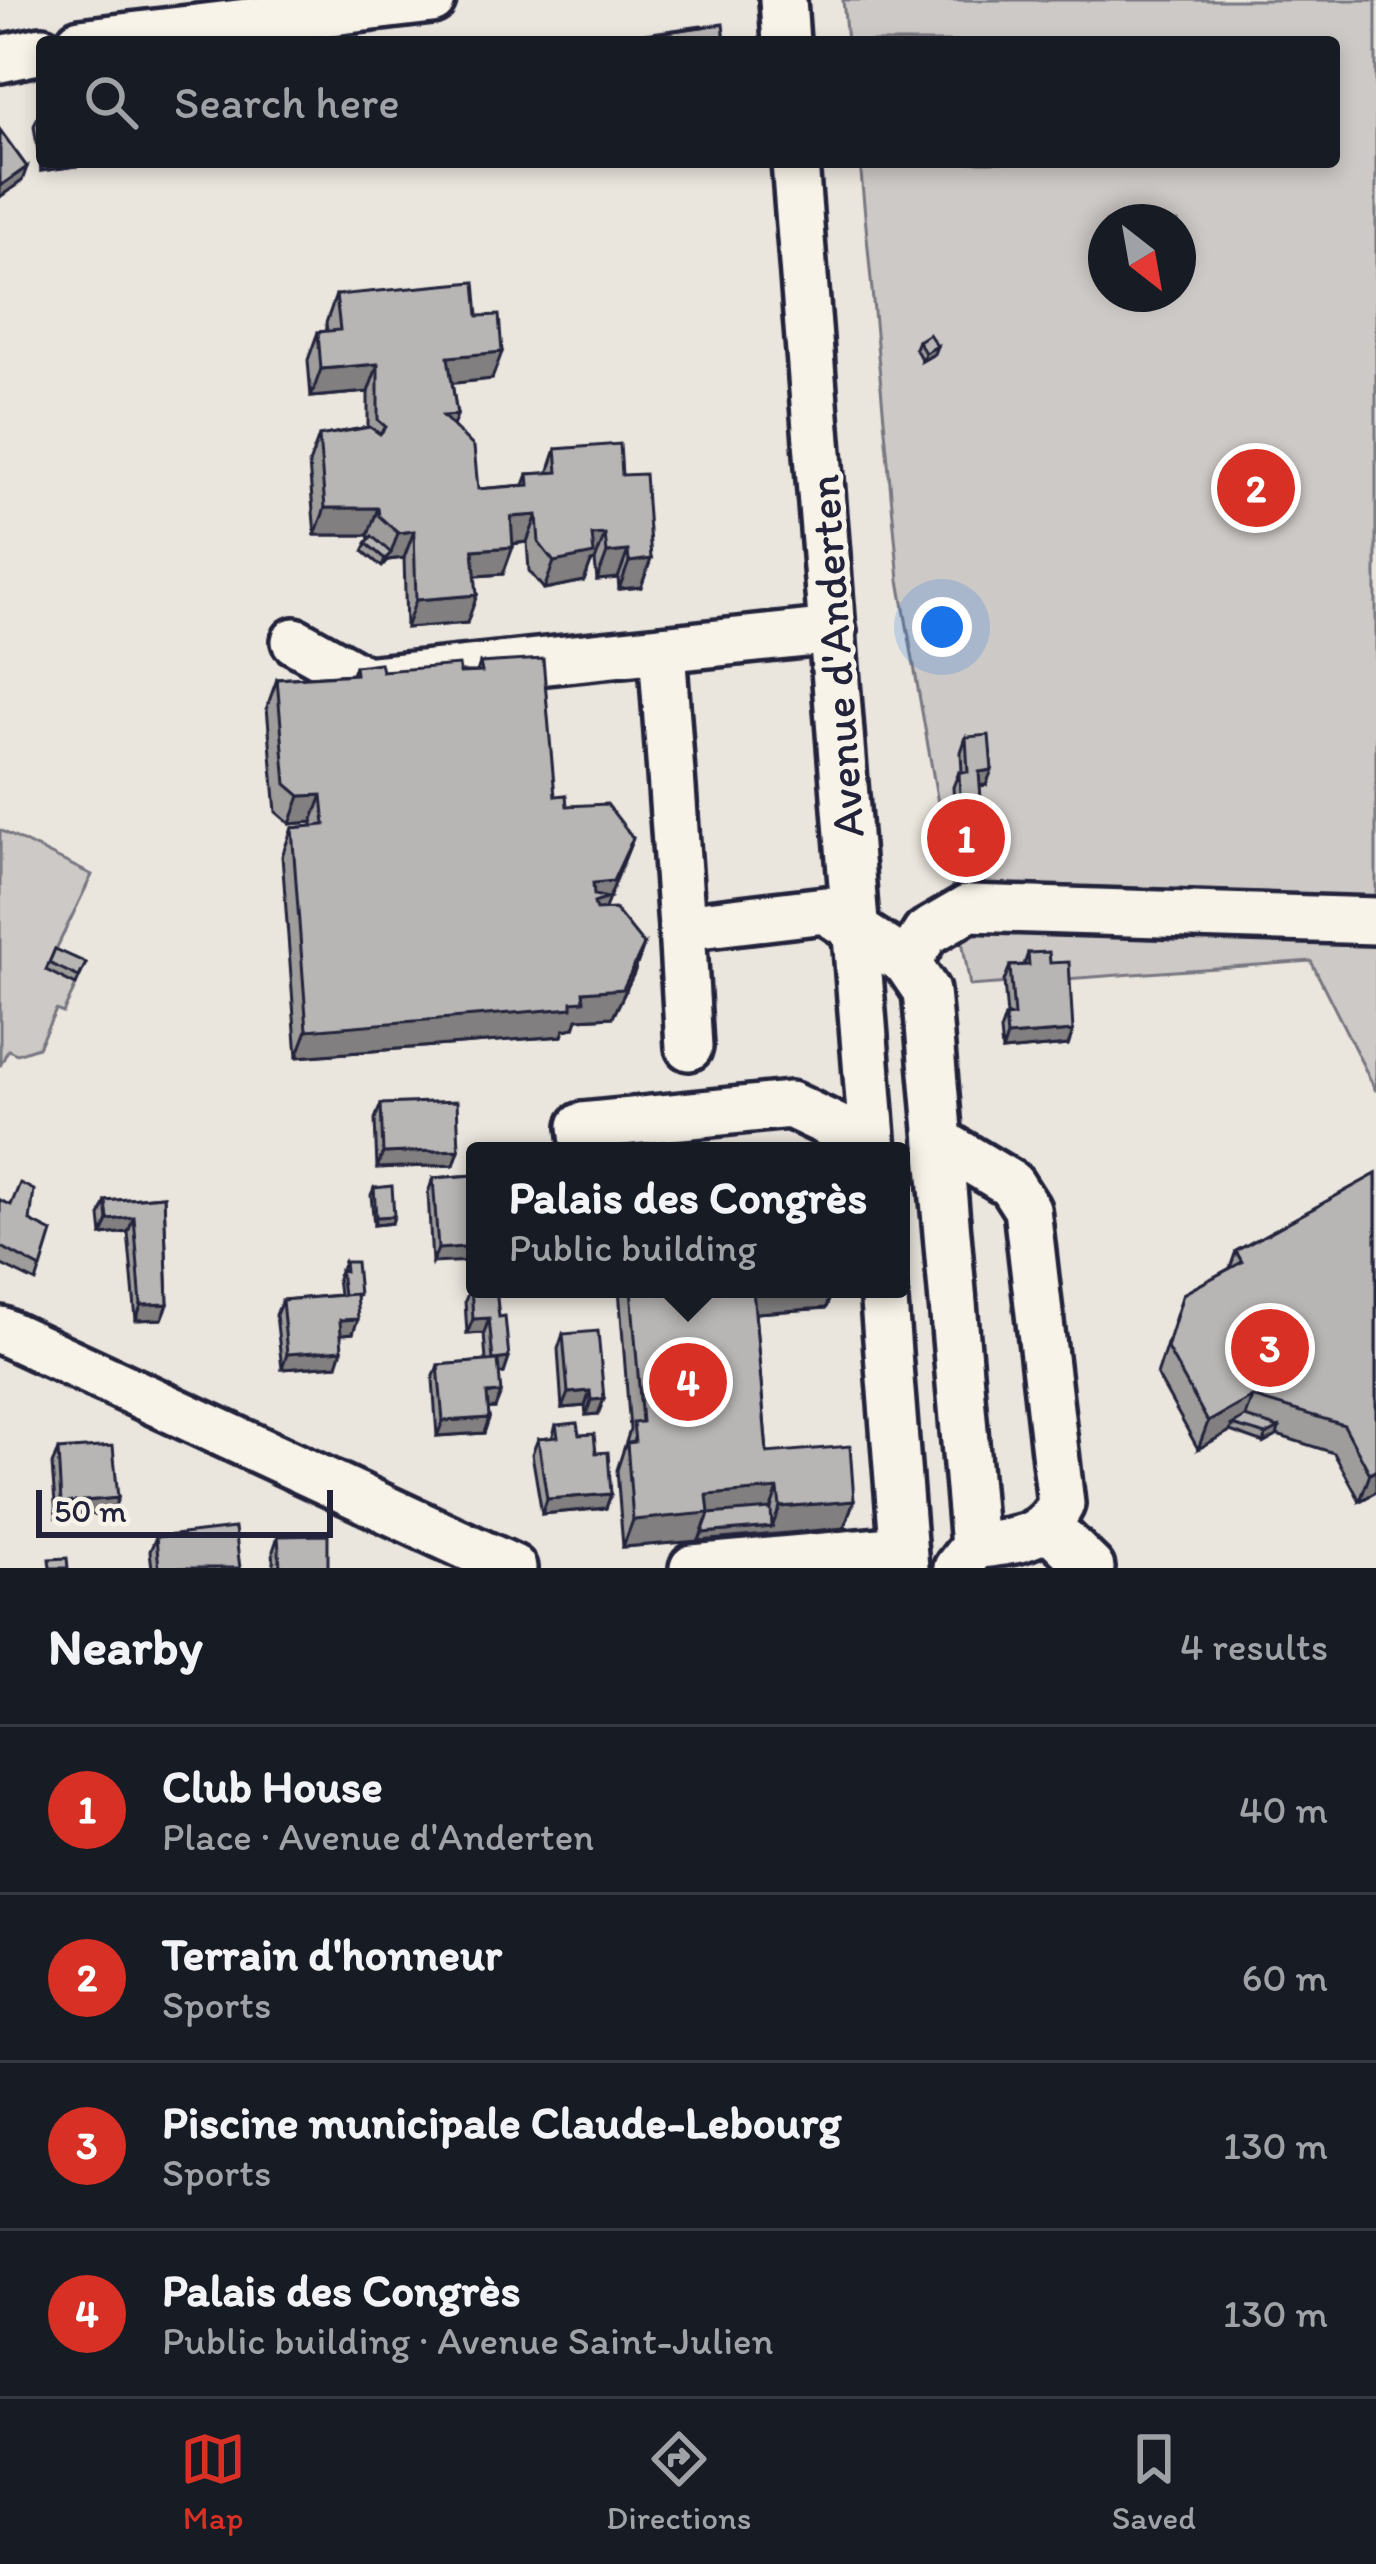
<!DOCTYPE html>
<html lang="en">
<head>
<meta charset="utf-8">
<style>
	:root { --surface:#171b24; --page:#242831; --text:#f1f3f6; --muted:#9ea1a6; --line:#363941; --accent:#d93025 }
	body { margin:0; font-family:Itim,sans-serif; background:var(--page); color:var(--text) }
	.compass { position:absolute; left:1088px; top:204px; width:108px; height:108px; border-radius:50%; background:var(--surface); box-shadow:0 6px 18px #0003; rotate:149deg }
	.scale { position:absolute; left:36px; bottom:30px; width:297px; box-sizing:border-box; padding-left:12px; border:6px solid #22223b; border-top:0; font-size:33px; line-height:42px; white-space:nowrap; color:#22223b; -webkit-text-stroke:9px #f7f3e8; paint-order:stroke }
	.you { position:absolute; left:942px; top:627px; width:42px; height:42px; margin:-30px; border:9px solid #fff; border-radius:50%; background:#1a73e8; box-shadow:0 0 0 18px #1a73e833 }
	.badge { display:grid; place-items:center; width:78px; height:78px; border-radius:50%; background:var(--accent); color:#fff; font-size:39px; font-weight:700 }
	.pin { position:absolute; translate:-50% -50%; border:6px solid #fff; box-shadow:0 3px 12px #0006 }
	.popup { position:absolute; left:466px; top:1142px; width:444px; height:156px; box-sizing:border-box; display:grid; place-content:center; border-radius:12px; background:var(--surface); filter:drop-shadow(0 3px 9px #0005); font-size:39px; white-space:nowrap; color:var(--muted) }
	.popup b { font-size:45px; color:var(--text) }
	.popup::after { content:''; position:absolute; left:50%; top:100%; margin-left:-24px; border:24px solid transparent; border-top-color:var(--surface) }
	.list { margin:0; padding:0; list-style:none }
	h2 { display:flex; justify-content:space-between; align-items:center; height:156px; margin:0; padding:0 48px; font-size:51px }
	h2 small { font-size:39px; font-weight:400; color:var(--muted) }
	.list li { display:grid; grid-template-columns:78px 1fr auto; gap:36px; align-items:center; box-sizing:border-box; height:168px; padding:0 48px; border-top:3px solid var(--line) }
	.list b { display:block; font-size:45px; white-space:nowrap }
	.list p { margin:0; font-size:39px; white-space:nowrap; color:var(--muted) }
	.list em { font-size:39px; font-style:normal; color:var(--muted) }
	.icon { flex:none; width:66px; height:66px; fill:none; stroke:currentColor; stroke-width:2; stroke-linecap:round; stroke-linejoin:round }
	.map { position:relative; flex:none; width:1376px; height:1568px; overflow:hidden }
	.search { position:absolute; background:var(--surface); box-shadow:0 6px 18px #0003; left:36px; right:36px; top:36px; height:132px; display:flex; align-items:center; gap:30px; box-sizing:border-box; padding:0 42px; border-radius:12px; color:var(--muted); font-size:45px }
	.sheet { height:828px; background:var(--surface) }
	nav { display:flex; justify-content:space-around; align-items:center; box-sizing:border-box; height:168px; border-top:3px solid var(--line); background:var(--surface); font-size:33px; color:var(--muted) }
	nav a { display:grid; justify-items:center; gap:6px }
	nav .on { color:var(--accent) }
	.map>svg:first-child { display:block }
	.green { fill:#cdc9c6; stroke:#787680; stroke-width:3; fill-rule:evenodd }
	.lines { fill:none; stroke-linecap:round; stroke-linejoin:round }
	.minor-casing { stroke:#22223b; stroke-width:54 }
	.minor { stroke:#f7f3e8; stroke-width:45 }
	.wall { fill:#9e9d9c; stroke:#22223b; stroke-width:3 }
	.shaded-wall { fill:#817f7f; stroke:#22223b; stroke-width:3 }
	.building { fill:#b8b6b5; stroke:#22223b; stroke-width:3 }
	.labels { text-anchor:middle; stroke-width:10; stroke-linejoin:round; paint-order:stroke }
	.street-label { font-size:45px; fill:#22223b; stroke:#f7f3e8 }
</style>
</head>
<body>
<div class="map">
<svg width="1376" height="1568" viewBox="0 0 1376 1568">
	<rect width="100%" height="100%" fill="#eae6de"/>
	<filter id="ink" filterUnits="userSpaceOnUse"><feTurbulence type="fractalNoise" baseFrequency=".00833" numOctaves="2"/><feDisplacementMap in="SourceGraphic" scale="24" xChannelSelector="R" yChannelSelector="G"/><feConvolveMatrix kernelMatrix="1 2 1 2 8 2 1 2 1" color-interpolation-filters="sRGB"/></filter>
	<g filter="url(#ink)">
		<!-- green -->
		<g class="green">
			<path d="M843 0H1376V1091L1311 961 970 986 899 580 860 162H1334V42H847ZM1106 222H1178V294H1106Z"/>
			<polygon points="0,830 92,875 46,970 76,985 63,1013 56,1010 38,1047 17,1054 8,1050 0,1066"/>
		</g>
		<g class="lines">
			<!-- minor casing -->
			<g class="minor-casing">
				<g id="minor">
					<polyline points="783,0 786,42"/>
					<polyline points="80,42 432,0"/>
					<polyline points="0,59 42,50"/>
					<polyline points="795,162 873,1151"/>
					<polyline points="295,641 365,680 833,631"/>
					<polyline points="662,649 682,927 825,910 907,963 926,991 974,1546 957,1568"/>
					<polyline points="682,927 689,1047"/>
					<polyline points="907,963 926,933 969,908 1376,921"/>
					<path d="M939 1141 1011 1184 1027 1209 1061 1504C1042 1542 1013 1540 974 1546"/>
					<polyline points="585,1151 582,1126 790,1105 872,1144"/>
					<polyline points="883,1289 905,1568"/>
					<polyline points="0,1330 513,1568"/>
					<polyline points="1049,1527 1091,1568"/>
					<polyline points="693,1568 903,1549"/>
				</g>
			</g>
			<!-- minor -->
			<use href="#minor" class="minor"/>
		</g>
		<!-- wall -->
		<g class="wall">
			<polygon points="40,111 42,111 42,162 105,162 41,171 34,126"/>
			<polygon points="336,295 478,316 492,379 452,383 457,415 453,426 478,489 524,485 528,474 548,473 556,449 622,475 651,559 641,587 619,589 618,578 597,580 595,561 591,562 584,581 544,589 529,571 527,542 513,544 503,574 475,576 467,623 406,628 404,558 388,560 382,567 363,551 369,539 368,535 315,535 309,464 319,436 368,427 368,392 311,397 308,360 318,332 327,331 326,323"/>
			<polygon points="918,341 934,354 922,361 915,348"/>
			<polygon points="480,663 555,796 567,806 633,838 604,909 644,945 634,973 613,1017 577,1019 574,1028 564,1030 562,1036 297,1057 282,856 292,828 312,826 312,822 290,824 276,812 267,707 277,679 352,674 355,666 382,671 477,672"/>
			<polygon points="966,737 986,785 980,786 981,881 958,883 953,787 959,772 962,772 961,752"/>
			<polygon points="55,949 86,963 76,985 46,970"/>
			<polygon points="1028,953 1050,963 1073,1031 1068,1045 1002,1051 1000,1031 1005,1017 1007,1017 1004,981 1010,966 1024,965"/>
			<polygon points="381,1104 459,1150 454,1165 377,1168 375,1119"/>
			<polygon points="1376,1174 1376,1492 1360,1501 1334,1453 1277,1435 1264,1443 1230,1431 1198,1449 1157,1375 1183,1294 1230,1268 1236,1251"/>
			<polygon points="475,1175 432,1263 428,1193 433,1178"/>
			<polygon points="374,1188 394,1216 392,1223 374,1225 371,1195"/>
			<polygon points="164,1196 168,1304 162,1319 136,1320 128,1232 102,1235 100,1216 106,1201"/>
			<polygon points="0,1200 30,1221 52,1232 36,1282 0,1264"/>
			<polygon points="344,1262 356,1301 353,1333 341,1334 337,1365 282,1369 276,1315 282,1300 339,1295 337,1278"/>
			<polygon points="471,1286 499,1317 509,1358 504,1373 499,1373 495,1408 488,1408 489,1418 484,1433 437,1436 433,1379 438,1365 486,1361 484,1333 467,1334 465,1301"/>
			<polygon points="619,1289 832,1289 826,1308 755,1313 767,1453 844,1528 623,1547 617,1470 630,1430"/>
			<polygon points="563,1334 604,1399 598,1414 586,1415 585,1406 562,1408 558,1349"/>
			<polygon points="556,1425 579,1435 596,1453 611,1494 606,1508 542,1514 532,1454 538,1439 552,1438"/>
			<polygon points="58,1450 118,1498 112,1513 56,1517 52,1465"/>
			<polygon points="278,1536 328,1568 274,1568 273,1551"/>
			<polygon points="156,1537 240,1568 152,1568 150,1551"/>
		</g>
		<!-- shaded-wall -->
		<g class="shaded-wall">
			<polygon points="44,162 105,162 41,171"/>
			<polygon points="27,167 22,181 0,197 0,186"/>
			<polygon points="937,346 934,354 922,361 925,353"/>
			<polygon points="502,352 492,379 438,385 448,357"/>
			<polygon points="378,364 368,392 311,397 321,369"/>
			<polygon points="457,415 447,442 443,416"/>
			<polygon points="325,508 378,508 368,535 315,535"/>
			<polygon points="537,515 527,542 501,545 511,517"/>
			<polygon points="414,531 404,558 388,560 382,567 385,559 391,553 398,533"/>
			<polygon points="605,534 595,561 591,562 584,581 544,589 554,562 592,535"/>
			<polygon points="513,547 503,574 463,577 473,550"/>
			<polygon points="628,551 618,578 597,580 607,553"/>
			<polygon points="651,559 641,587 619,589 629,562"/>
			<polygon points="477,595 467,623 406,628 416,600"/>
			<polygon points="992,770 986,785 974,786 979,772"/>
			<polygon points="322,795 312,822 290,824 300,796"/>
			<polygon points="633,838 598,926 585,930 593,883"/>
			<polygon points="986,867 981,881 958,883 963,868"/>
			<polygon points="644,945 634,973 613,1017 577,1019 574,1028 564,1030 562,1036 297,1057 307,1030 572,1002"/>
			<polygon points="1073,1031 1068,1045 1002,1051 1007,1036"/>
			<polygon points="459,1150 454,1165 377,1168 383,1153"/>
			<polygon points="394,1216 392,1223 374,1225 376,1217"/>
			<polygon points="134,1217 128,1232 102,1235 108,1220"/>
			<polygon points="475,1246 475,1261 432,1263 438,1249"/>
			<polygon points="752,1289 832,1289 826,1308 743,1314"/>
			<polygon points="168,1304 162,1319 136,1320 141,1305"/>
			<polygon points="489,1318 484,1333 467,1334 473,1319"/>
			<polygon points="358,1319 353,1333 334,1335 340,1320"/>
			<polygon points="342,1350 337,1365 282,1369 287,1354"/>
			<polygon points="509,1358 504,1373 487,1375 493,1360"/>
			<polygon points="590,1391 585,1406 562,1408 568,1393"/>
			<polygon points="501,1393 495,1408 482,1409 487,1394"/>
			<polygon points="1252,1397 1242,1425 1232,1425 1230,1431 1198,1449 1208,1422"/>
			<polygon points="604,1399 598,1414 586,1415 591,1400"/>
			<polygon points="489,1418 484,1433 437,1436 443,1421"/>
			<polygon points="1279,1428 1277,1436 1264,1443 1266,1435"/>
			<polygon points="1376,1470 1376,1492 1360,1501 1370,1474"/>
			<polygon points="778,1489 768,1516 706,1521 699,1541 623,1547 633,1520 707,1495"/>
			<polygon points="611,1494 606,1508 542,1514 547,1499"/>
			<polygon points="118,1498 112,1513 56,1517 61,1503"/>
			<polygon points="854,1501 844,1528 699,1541 702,1533 772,1527 780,1507"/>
		</g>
		<!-- building -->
		<g class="building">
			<polygon points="723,24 725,42 608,42 607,40"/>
			<polygon points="701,26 702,27 622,38 622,37"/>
			<polygon points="0,130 27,167 0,186"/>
			<polygon points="475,282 478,316 499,315 502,352 448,357 457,415 443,416 474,447 478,489 529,485 528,474 558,472 556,449 620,444 622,475 645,474 651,559 629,562 628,551 607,553 605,534 592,535 594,554 554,562 539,543 537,515 511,517 513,547 473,550 477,595 416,600 414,531 398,533 379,516 378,508 325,508 319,436 370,427 380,434 386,427 378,420 378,364 321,369 318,332 340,330 336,295"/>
			<polygon points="929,334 937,346 925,353 918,341"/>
			<polygon points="372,536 391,553 385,559 366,543"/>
			<polygon points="543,659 555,796 566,795 567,806 607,804 633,838 613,881 593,883 594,895 608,898 594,903 596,910 615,909 644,945 623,989 583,992 584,1001 572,1002 572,1008 307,1030 292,828 325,825 322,795 300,796 286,784 277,679 356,674 355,666 380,663 382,671 459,665 460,673 482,672 480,663"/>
			<polygon points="989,735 992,770 979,772 986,867 963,868 959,772 968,772 966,737"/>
			<polygon points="55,949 86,963 79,977 49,963"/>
			<polygon points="1049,952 1050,963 1069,962 1073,1031 1007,1036 1005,1017 1014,1016 1010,966 1029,965 1028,953"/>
			<polygon points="457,1101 459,1150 383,1153 381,1104"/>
			<polygon points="1376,1174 1376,1470 1370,1474 1344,1425 1252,1397 1208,1422 1167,1348 1183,1294 1242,1262 1236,1251"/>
			<polygon points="475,1175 475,1246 438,1249 433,1178"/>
			<polygon points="20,1183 34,1190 30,1221 52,1232 41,1268 0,1246 0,1200 11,1205"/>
			<polygon points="392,1186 394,1216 376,1217 374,1188"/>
			<polygon points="164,1196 168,1304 141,1305 134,1217 108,1220 106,1201"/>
			<polygon points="344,1262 356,1262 359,1295 343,1295 340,1270 345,1271"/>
			<polygon points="475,1285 475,1289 496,1289 499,1317 505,1316 509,1358 493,1360 489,1318 473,1319 471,1286"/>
			<polygon points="631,1289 753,1289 767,1453 850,1446 854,1501 780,1507 778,1489 707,1495 709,1513 633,1520 627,1443 635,1442 633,1423 642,1422"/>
			<polygon points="356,1294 358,1319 340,1320 342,1350 287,1354 282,1300"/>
			<polygon points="598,1331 604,1399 591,1400 590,1391 568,1393 563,1334"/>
			<polygon points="498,1360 501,1393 487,1394 489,1418 443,1421 438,1365"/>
			<polygon points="1245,1417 1279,1428 1266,1435 1232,1425"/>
			<polygon points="577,1423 579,1435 594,1434 596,1453 608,1452 611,1494 547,1499 538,1439 558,1437 556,1425"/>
			<polygon points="113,1446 118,1498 61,1503 58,1450"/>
			<polygon points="771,1509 772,1527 702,1533 709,1514"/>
			<polygon points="235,1528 240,1568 159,1568 156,1537"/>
			<polygon points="328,1535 328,1568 267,1568 280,1567 278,1536"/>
			<polygon points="67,1558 68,1568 50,1568 49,1559"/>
		</g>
	</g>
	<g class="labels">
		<!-- street labels -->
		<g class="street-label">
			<text transform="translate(835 656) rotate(-94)" y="16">Avenue d'Anderten</text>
		</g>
	</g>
</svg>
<svg class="compass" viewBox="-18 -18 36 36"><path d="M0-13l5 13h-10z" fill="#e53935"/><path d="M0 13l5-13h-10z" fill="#9ea1a6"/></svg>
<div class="scale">50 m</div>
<div class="you"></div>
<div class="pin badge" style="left:966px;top:838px">1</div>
<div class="pin badge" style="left:1256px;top:488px">2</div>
<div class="pin badge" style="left:1270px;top:1348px">3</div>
<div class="pin badge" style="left:688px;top:1382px">4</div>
<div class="popup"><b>Palais des Congrès</b>Public building</div>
<div class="search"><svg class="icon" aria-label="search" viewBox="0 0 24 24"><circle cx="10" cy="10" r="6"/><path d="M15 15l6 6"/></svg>Search here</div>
</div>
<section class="sheet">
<h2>Nearby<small>4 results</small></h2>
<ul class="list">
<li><span class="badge">1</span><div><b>Club House</b><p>Place · Avenue d'Anderten</p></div><em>40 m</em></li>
<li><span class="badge">2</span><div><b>Terrain d'honneur</b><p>Sports</p></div><em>60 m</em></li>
<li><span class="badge">3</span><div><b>Piscine municipale Claude-Lebourg</b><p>Sports</p></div><em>130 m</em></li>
<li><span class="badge">4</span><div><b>Palais des Congrès</b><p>Public building · Avenue Saint-Julien</p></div><em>130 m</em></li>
</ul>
</section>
<nav>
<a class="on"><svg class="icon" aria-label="map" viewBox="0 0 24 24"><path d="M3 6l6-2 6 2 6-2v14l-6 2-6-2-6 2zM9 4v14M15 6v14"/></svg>Map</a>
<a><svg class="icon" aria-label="directions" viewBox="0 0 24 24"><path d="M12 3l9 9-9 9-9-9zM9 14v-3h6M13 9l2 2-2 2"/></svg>Directions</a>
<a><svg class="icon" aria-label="saved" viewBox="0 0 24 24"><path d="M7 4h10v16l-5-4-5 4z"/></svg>Saved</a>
</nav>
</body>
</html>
